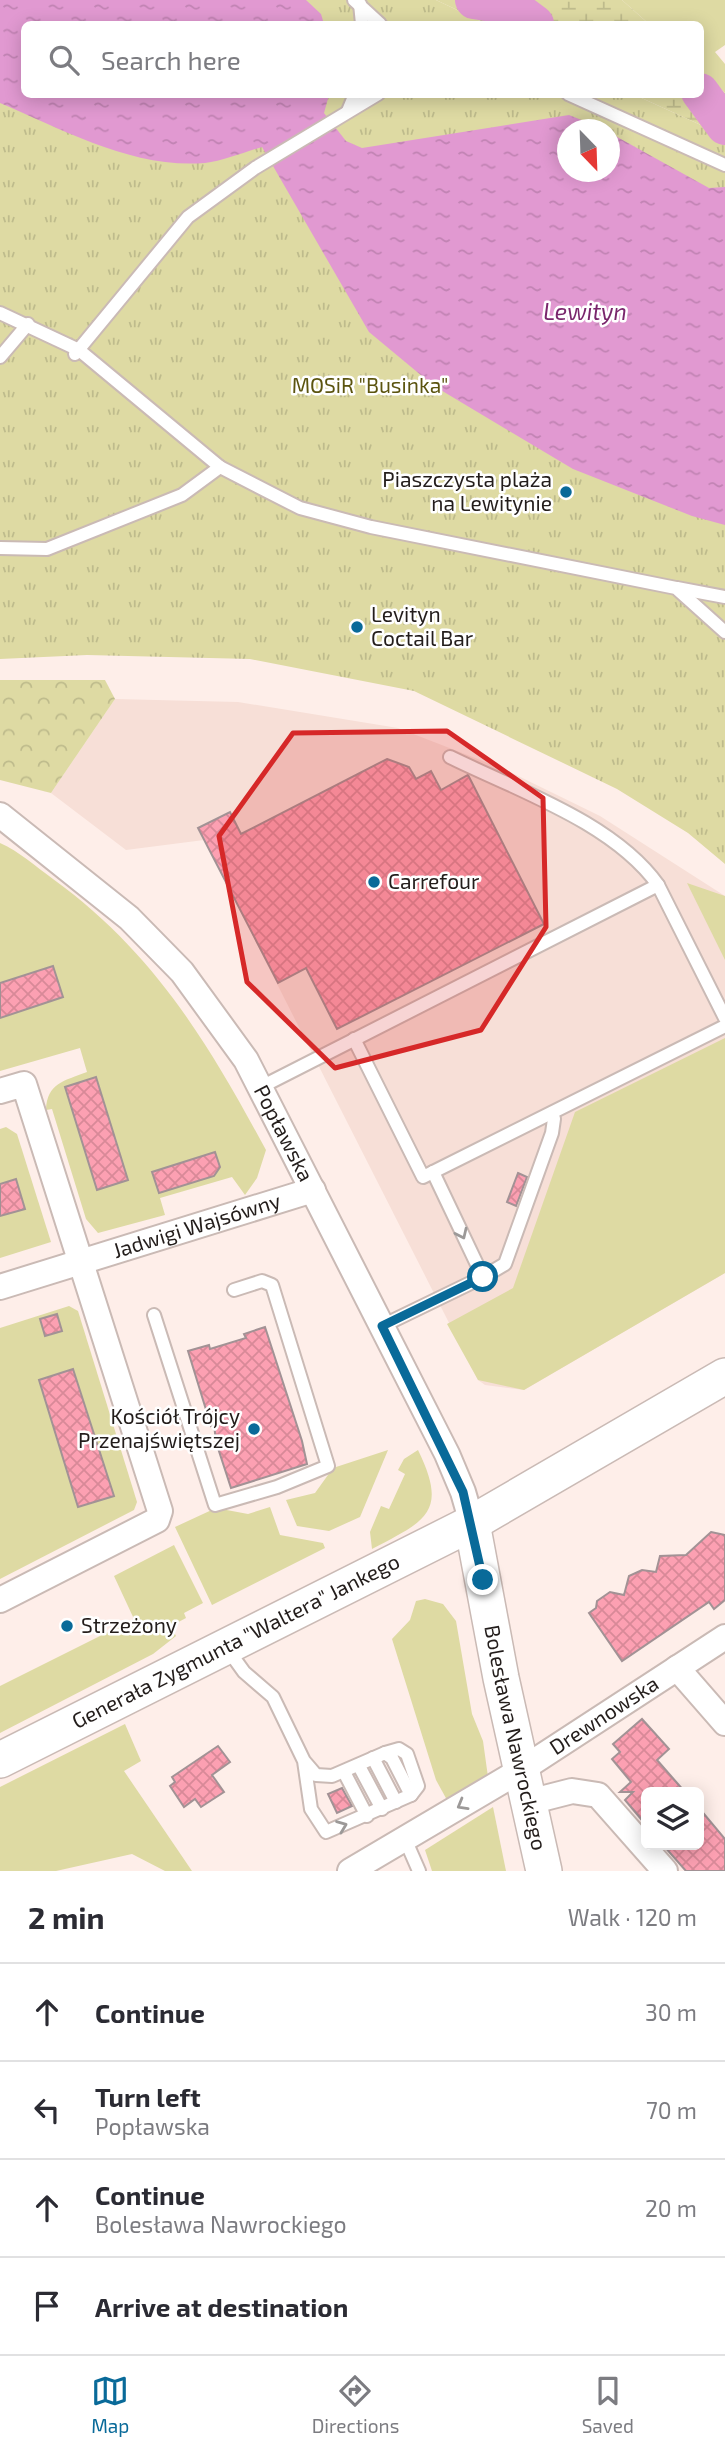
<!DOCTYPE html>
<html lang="en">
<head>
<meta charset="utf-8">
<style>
	:root { --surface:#fff; --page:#f2f2f3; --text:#2b2b33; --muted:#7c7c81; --line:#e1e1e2; --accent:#096a99 }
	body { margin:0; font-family:"Exo 2",sans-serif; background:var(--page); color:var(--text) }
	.controls { position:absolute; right:21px; bottom:21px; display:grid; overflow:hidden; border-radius:10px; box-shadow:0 4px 18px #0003 }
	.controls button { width:63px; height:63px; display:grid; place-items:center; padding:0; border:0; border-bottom:2px solid var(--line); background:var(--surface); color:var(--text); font:35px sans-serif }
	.compass { position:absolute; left:557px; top:119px; width:63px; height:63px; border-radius:50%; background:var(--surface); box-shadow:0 4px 18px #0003; rotate:157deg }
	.stop { position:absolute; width:21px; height:21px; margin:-16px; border:5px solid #096a99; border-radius:50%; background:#fff }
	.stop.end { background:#096a99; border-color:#fff; box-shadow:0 2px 7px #0008 }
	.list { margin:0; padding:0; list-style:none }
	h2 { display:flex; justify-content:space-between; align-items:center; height:91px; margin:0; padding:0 28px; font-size:30px }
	h2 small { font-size:23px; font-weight:400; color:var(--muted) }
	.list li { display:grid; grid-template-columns:46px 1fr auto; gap:21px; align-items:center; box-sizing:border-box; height:98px; padding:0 28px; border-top:2px solid var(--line) }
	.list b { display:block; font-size:26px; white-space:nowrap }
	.list p { margin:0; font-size:23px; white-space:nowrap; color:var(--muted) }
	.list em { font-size:23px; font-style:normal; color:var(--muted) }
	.icon { flex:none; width:38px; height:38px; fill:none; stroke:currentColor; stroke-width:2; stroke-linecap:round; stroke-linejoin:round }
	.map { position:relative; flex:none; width:725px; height:1871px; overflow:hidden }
	.search { position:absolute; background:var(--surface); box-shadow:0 4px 18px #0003; left:21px; right:21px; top:21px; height:77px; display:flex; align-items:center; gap:18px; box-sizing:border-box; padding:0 24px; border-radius:10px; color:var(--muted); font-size:26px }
	.sheet { height:483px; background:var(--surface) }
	nav { display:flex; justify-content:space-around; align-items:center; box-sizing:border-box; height:98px; border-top:2px solid var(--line); background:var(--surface); font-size:19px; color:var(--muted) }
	nav a { display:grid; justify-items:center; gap:4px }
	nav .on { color:var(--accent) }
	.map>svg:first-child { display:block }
	.built { fill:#f7dfd7 }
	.grass { fill:#dedaa3 }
	.forest { fill:url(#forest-crowns) }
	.wetland { fill:url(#wetland-marsh) }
	.park { fill:url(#park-tufts); fill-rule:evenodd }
	.water { fill:url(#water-ripples) }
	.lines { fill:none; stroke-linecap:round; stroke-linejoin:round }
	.river { stroke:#e199d1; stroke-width:38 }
	.building { fill:url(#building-cross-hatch); stroke:#a29295; stroke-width:2 }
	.lane-casing { stroke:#cabab5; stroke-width:16 }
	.street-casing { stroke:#cabab5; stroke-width:28 }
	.secondary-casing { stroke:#cabab5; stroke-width:38 }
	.lane { stroke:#fff; stroke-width:12 }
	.street { stroke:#fff; stroke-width:24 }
	.secondary { stroke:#fff; stroke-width:35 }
	.oneway { stroke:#9c9998 }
	.route { stroke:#096a99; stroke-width:9 }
	.marked { fill:#d62828; fill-opacity:0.2; stroke:#d62828; stroke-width:5; stroke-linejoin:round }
	.poi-dot { fill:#096a99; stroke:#fff; stroke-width:2.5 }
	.labels { text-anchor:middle; stroke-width:5; stroke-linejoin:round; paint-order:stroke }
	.park-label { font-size:21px; fill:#5b540f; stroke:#fff }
	.poi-label { font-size:21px; fill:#231d1b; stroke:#fff; text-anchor:start }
	.street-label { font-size:21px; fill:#231d1b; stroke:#fff }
	.water-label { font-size:23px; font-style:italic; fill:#79266c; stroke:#fff }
</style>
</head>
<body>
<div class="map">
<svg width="725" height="1871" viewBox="0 0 725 1871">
	<defs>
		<pattern id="forest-crowns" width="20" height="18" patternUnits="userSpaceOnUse" patternTransform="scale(1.75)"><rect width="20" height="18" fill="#dedaa3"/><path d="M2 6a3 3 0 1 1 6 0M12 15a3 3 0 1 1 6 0" fill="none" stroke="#bebb8c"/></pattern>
		<pattern id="wetland-marsh" width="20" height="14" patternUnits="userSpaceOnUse" patternTransform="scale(1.75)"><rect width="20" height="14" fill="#dedaa3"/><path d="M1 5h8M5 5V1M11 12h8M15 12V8" fill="none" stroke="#bebb8c"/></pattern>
		<pattern id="park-tufts" width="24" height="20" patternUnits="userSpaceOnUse" patternTransform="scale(1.75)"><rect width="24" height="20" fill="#dedaa3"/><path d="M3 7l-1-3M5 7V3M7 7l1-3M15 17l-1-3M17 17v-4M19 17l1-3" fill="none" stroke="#bebb8c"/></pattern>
		<pattern id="water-ripples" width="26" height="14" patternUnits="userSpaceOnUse" patternTransform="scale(1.75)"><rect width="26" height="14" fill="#e199d1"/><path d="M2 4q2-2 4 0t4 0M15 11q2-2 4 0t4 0" fill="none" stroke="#c183b3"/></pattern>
		<pattern id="building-cross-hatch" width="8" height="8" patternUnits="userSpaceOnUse" patternTransform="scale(1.75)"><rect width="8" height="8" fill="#fca0b2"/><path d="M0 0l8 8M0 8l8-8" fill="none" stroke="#d88998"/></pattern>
	</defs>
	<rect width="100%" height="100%" fill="#feeee9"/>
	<!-- built -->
	<polygon class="built" points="115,699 238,702 398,728 506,770 600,816 725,896 725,1273 524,1390 485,1385 478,1380 204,840 126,850 51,793"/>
	<!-- grass -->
	<g class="grass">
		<polygon points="622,0 725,0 725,45 715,52 725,64 725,93 701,72 700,24 649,24"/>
		<path d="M0 843C20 852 35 866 53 879 154 952 208 1043 266 1150L257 1178 245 1195 232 1177 160 1198 165 1215 98 1233 86 1219 52 1109 46 1110C47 1083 64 1081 87 1072L80 1048 0 1071Z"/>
		<polygon points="687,883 725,896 725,960"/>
		<polygon points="725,1038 725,1273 524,1390 478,1380 447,1324 513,1288 575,1112"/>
		<polygon points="6,1127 17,1134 51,1242 0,1258 0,1129"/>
		<polygon points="69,1306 78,1311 137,1502 134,1510 0,1579 0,1328"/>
		<polygon points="388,1450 360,1517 329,1531 297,1526 286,1500 315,1493 333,1468"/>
		<path d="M418 1450C449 1513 425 1521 372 1549L370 1532 381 1506 389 1509 405 1474 398 1470 404 1459Z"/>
		<polygon points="270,1507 280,1535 323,1543 325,1548 212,1605 175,1527 216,1508 248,1514"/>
		<polygon points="174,1545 203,1603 184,1613 186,1618 171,1626 176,1636 153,1654 0,1733 0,1686 134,1619 114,1576"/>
		<polygon points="425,1599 443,1604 456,1621 472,1714 483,1741 488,1777 447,1800 436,1780 392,1639 410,1620 416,1601"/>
		<polygon points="125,1724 141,1761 124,1771 192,1871 165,1871 132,1854 56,1871 0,1871 0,1787"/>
		<polygon points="493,1807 506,1871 432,1871 425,1850"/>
	</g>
	<!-- forest -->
	<polygon class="forest" points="0,680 105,680 115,699 51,793 0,780"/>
	<!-- wetland -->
	<g class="wetland">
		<polygon points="436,0 622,0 649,24 487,24"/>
		<polygon points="701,72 725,93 725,136 635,95 700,94"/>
	</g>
	<!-- park -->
	<path class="park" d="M0 0H436L487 24H24V94L635 95 725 136V864L688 833 617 789 414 691 250 659 87 655 0 659ZM568 130H610V172H568Z"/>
	<!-- water -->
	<path class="water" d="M0 0H306L321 14 324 24H24V94L329 95 324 113 346 141 362 148 569 115 604 129 568 130V172H610V133L709 188 725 187V525L692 516 573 469 434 386 369 332 262 147C244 152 223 161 205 163 133 169 64 130 0 103Z"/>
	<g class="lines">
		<!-- river -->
		<g class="river">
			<polyline points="474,0 511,6 535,24"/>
			<polyline points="700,92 725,126"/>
		</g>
	</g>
	<!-- building -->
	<g class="building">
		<polygon points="387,759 409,767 416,779 431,771 441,790 468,775 544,924 337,1029 306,968 278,983 198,828 230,812 241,834"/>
		<polygon points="53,966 63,997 0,1018 0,983"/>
		<polygon points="96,1077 128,1180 97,1190 65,1087"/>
		<polygon points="215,1152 220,1167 214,1176 159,1193 152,1172"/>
		<polygon points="518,1173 527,1177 516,1206 507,1202"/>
		<polygon points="16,1179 25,1209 0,1216 0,1184"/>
		<polygon points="57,1314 62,1331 45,1336 40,1319"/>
		<polygon points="265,1327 302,1441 307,1464 231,1488 216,1442 214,1424 211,1426 188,1351 209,1345 210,1349 246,1338 244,1334"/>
		<polygon points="73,1369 114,1496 78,1507 39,1380"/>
		<polygon points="711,1532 725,1535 725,1600 714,1609 709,1602 622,1661 589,1613 596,1608 597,1601 610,1592 624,1595 629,1576 642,1570 656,1572 660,1556 686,1555"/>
		<polygon points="642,1719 669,1749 657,1760 685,1792 646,1792 646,1825 625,1800 633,1792 620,1792 631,1782 612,1759 620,1752 613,1744"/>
		<polygon points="218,1746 230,1762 212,1775 224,1792 201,1807 195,1799 184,1807 170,1786 175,1782 172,1777"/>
		<polygon points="342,1788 352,1806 337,1813 328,1794"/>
		<polygon points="699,1808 725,1839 725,1871 686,1871 663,1845 699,1845"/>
	</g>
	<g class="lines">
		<!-- lane casing -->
		<g class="lane-casing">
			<g id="lane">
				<polyline points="354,0 380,24"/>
				<polyline points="360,4 362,24"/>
				<polyline points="568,94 725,165"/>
				<polyline points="348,111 355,94"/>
				<polyline points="0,313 79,350 220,467 300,508 371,527 676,588 725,632"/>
				<polyline points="75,354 188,217 255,168 378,94"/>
				<polyline points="0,357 28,324"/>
				<polyline points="0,548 47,549 182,495 220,467"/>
				<polyline points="677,588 725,597"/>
				<path d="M450 757C517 790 614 823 658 885"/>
				<polyline points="354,1039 423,1177 725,1026"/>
				<polyline points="261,1087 658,885 725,1018"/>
				<polyline points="483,1277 505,1264 552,1133 554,1119 552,1113"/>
				<polyline points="154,1315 215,1505 277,1487 328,1466 272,1285 262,1281 234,1290"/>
				<polyline points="382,1326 483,1277 433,1172"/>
				<polyline points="226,1647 244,1672 273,1697 304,1761 311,1809 326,1832 411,1795 392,1758 385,1753 332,1776 316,1775 304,1761"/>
				<polyline points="385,1753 399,1749 407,1754 418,1786 411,1795"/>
				<polyline points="373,1758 396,1802"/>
				<polyline points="359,1766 382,1809"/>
				<polyline points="344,1772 367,1816"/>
				<polyline points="405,1839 419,1871"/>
			</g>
		</g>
		<!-- street casing -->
		<g class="street-casing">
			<g id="street">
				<path id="s1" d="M0 815 129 918 182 972 246 1060 447 1454 463 1492 472 1523"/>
				<polyline points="0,1091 24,1084 160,1511 157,1520 0,1600"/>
				<path id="s2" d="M0 1287 313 1190"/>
				<polyline points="677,1668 725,1723"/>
				<polyline points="529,1802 572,1791 598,1795 665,1871"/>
				<path id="s3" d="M350 1871 521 1770 725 1637"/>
			</g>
		</g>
		<!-- secondary casing -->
		<g class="secondary-casing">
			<g id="secondary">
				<path id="s4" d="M472 1523 501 1678 544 1871"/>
				<path id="s5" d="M0 1760 472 1523 725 1376"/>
			</g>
		</g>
		<!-- lane -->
		<use href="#lane" class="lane"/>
		<!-- street -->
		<use href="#street" class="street"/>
		<!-- secondary -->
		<use href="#secondary" class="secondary"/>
	</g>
	<!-- one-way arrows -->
	<defs><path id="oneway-chevron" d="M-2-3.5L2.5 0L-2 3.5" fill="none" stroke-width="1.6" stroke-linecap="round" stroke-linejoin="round" transform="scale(1.75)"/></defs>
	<g class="oneway">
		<use href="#oneway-chevron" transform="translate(462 1234) rotate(65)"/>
		<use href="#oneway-chevron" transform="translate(462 1805) rotate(150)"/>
		<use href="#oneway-chevron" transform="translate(342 1826) rotate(-21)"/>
	</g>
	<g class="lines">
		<!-- route -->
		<polyline class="route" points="483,1277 382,1326 463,1492 483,1580"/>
	</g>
	<!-- marked area -->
	<path class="marked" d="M447 731 543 798 546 927 481 1030 335 1068 247 982 219 836 293 733Z"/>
	<!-- markers -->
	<g class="poi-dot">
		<circle cx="566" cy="492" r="7"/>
		<circle cx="357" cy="627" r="7"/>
		<circle cx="374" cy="882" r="7"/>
		<circle cx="254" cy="1429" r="7"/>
		<circle cx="67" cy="1626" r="7"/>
	</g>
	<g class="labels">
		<!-- park labels -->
		<g class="park-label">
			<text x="370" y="393">MOSiR "Businka"</text>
		</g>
		<!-- poi labels -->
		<g class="poi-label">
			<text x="552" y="487" text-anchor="end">Piaszczysta plaża<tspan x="552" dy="24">na Lewitynie</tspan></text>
			<text x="371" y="622">Levityn<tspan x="371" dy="24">Coctail Bar</tspan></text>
			<text x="388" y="889">Carrefour</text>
			<text x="240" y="1424" text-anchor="end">Kościół Trójcy<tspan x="240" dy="24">Przenajświętszej</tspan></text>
			<text x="81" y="1633">Strzeżony</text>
		</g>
		<!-- street labels -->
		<g class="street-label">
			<text dy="7" stroke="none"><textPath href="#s1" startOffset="432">Popławska</textPath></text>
			<text dy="7" stroke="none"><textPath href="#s2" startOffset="206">Jadwigi Wajsówny</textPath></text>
			<text dy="7" stroke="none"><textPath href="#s5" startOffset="264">Generała Zygmunta "Waltera" Jankego</textPath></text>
			<text dy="7" stroke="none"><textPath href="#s3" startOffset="298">Drewnowska</textPath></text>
			<text dy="7" stroke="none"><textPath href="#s4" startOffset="219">Bolesława Nawrockiego</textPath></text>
		</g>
		<!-- water labels -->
		<g class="water-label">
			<text x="585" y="320">Lewityn</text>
		</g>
	</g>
</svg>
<div class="controls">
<button><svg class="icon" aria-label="layers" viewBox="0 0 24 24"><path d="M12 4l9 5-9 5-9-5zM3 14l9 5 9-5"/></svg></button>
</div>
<svg class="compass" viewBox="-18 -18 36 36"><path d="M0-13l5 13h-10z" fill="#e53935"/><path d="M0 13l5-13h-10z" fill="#7c7c81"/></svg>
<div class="stop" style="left:483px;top:1277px"></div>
<div class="stop end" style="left:483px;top:1580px"></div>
<div class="search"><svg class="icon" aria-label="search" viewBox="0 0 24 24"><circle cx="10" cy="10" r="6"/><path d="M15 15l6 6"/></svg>Search here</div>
</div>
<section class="sheet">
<h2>2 min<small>Walk · 120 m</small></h2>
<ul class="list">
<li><svg class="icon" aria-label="ahead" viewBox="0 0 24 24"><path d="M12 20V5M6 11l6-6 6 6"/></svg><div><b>Continue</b></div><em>30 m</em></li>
<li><svg class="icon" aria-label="left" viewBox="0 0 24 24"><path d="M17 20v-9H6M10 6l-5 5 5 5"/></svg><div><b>Turn left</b><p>Popławska</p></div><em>70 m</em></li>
<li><svg class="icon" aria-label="ahead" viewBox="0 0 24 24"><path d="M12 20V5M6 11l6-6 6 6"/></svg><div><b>Continue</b><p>Bolesława Nawrockiego</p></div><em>20 m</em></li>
<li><svg class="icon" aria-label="arrive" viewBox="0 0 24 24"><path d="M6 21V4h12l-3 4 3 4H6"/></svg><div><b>Arrive at destination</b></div></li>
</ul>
</section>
<nav>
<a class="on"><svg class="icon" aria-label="map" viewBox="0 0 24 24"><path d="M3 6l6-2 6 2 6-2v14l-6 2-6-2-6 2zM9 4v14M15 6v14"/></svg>Map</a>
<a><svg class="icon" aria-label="directions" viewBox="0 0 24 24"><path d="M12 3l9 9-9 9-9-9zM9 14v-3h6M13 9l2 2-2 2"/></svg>Directions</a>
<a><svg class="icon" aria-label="saved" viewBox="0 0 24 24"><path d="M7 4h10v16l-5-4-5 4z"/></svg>Saved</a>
</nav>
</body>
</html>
